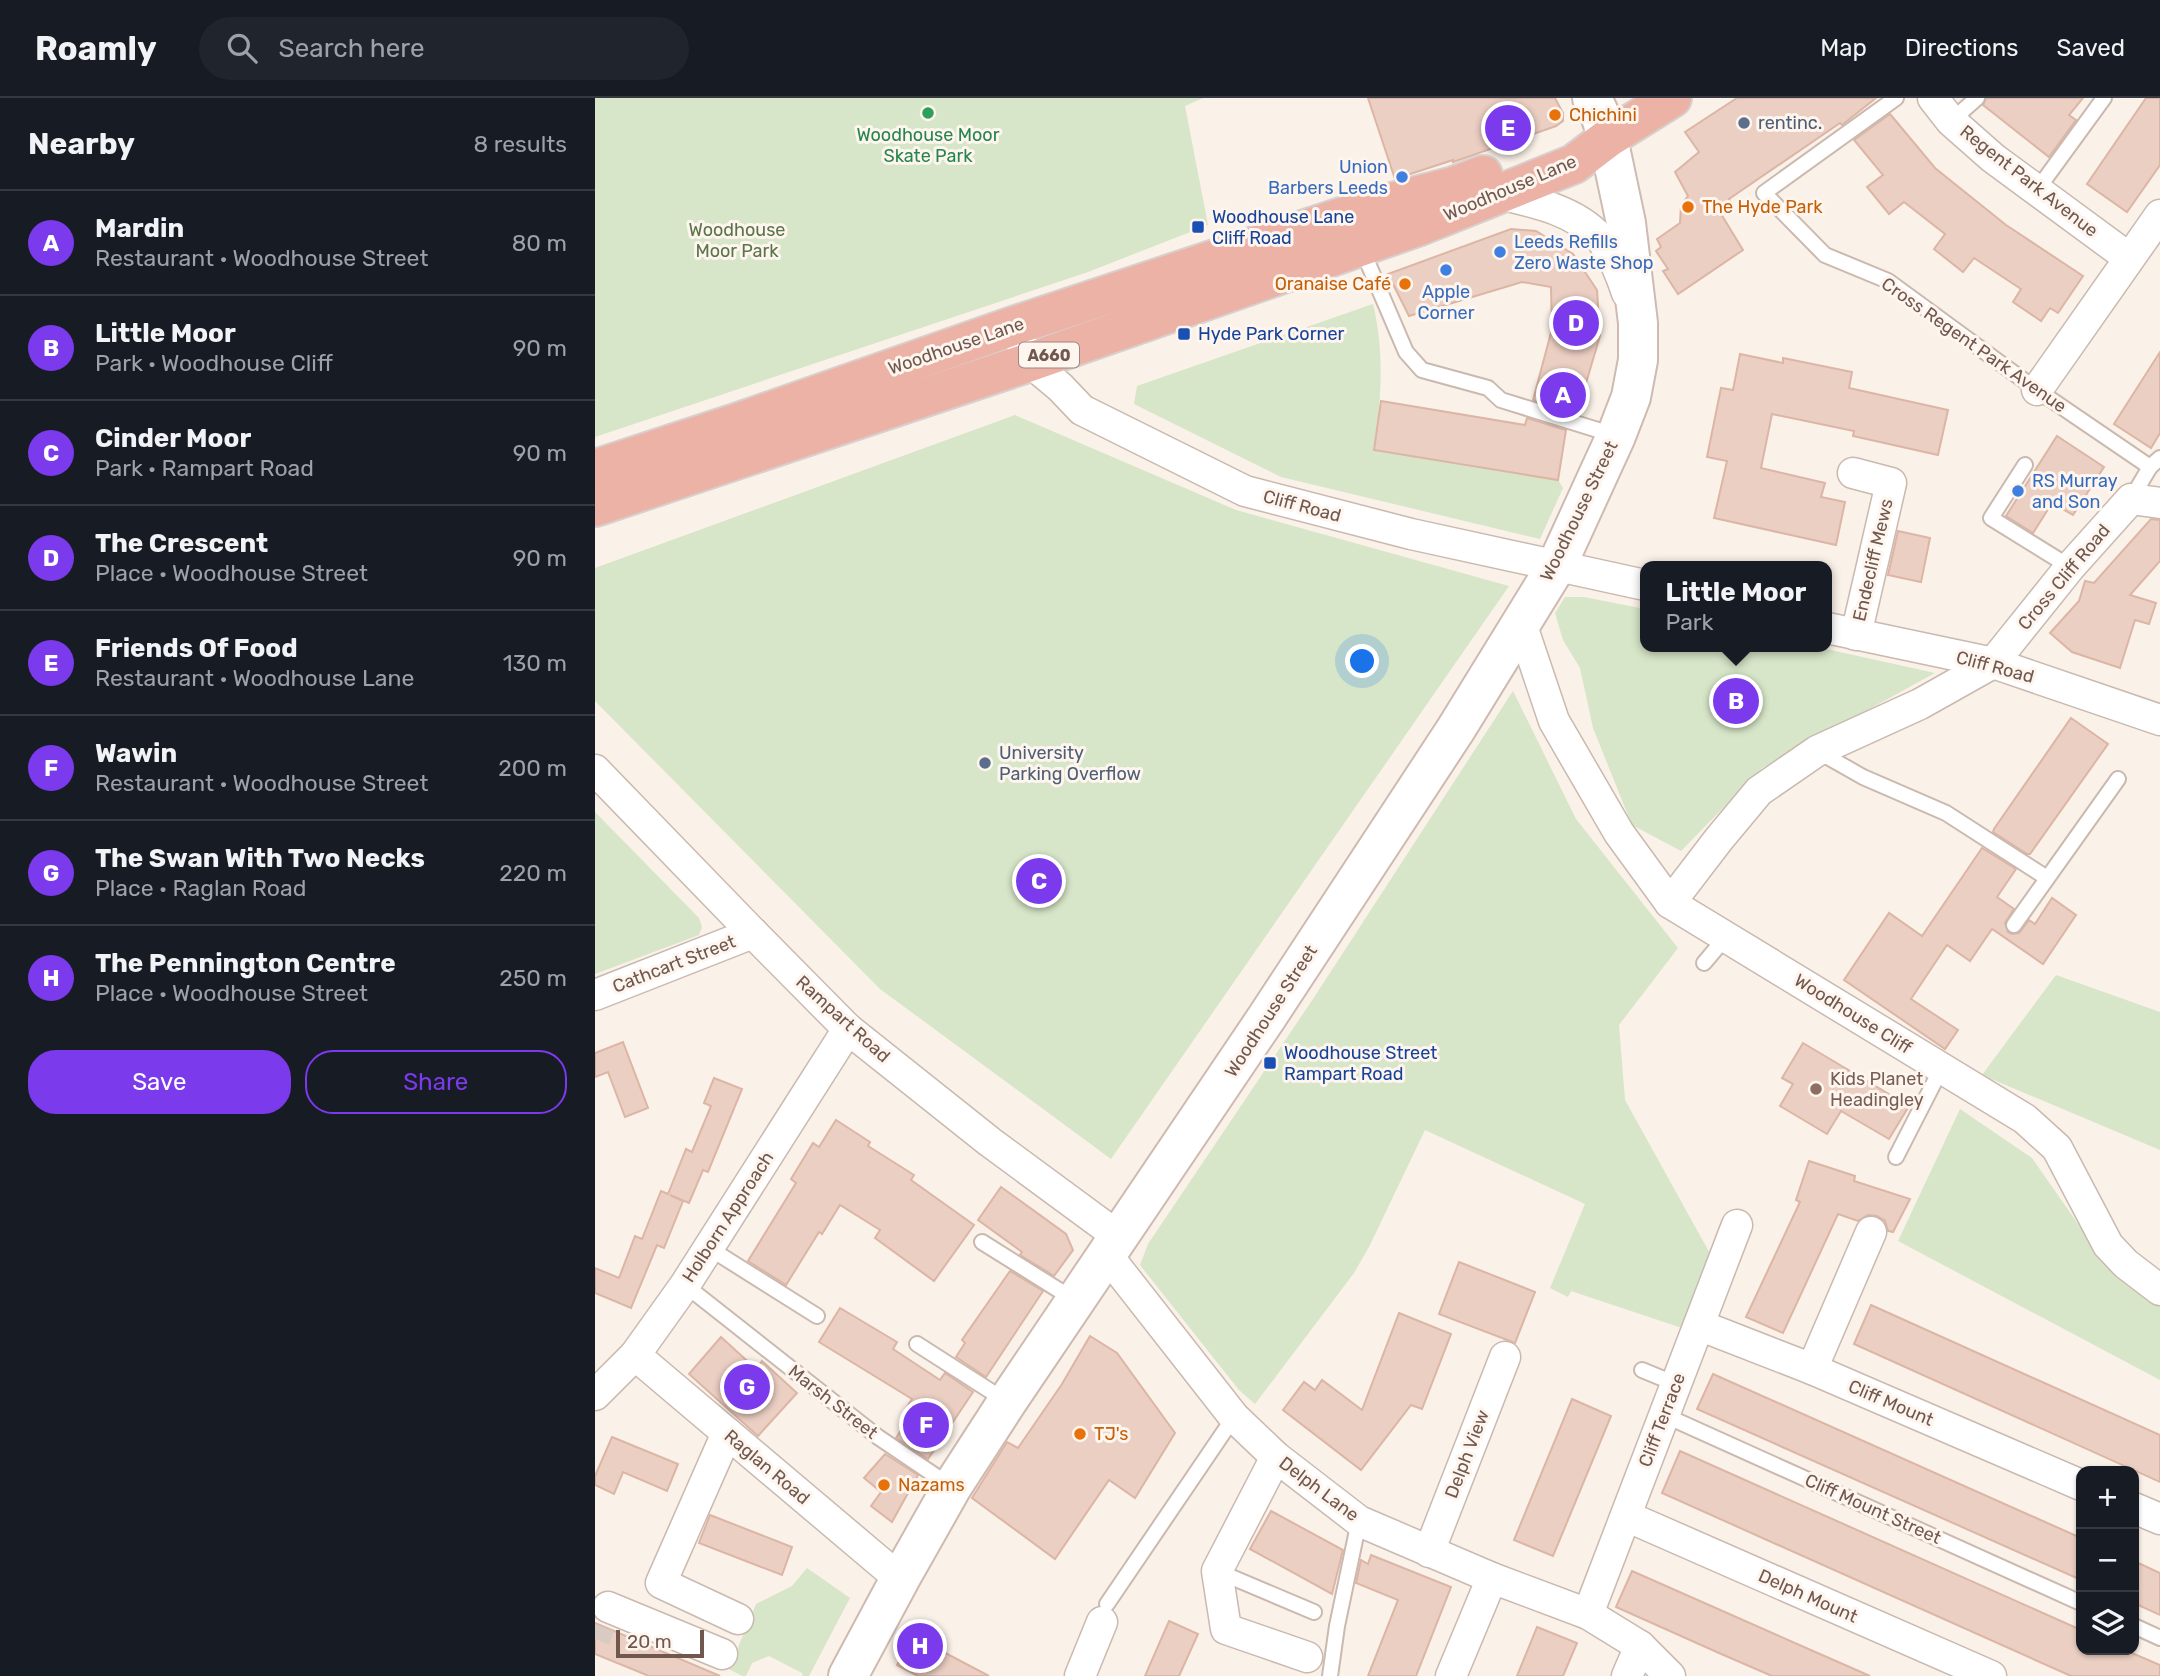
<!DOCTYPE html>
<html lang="en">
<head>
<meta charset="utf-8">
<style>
	:root { --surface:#171b24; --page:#20242c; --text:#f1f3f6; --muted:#9ea1a6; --line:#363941; --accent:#7c3aed }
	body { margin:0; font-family:Rubik,sans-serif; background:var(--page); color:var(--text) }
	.controls { position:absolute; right:21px; bottom:21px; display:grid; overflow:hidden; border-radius:14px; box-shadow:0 2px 5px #0004 }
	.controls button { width:63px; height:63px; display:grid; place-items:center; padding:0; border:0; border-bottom:2px solid var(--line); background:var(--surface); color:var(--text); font:35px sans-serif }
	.scale { position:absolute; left:21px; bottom:18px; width:88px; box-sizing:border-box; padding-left:7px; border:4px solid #70584f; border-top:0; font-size:19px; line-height:24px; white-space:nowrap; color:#70584f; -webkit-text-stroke:5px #fdf5ee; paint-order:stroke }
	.you { position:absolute; left:768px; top:564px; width:24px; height:24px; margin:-18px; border:5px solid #fff; border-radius:50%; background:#1a73e8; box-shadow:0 0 0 10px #1a73e833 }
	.badge { display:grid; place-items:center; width:46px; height:46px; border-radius:50%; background:var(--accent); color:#fff; font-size:23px; font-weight:700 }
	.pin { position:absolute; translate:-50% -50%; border:4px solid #fff; box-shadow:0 2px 7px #0006 }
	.popup { position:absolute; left:1045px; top:463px; width:192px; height:91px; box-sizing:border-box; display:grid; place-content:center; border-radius:14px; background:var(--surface); filter:drop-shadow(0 2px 5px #0005); font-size:23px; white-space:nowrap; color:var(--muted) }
	.popup b { font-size:26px; color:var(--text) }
	.popup::after { content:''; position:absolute; left:50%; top:100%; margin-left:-14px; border:14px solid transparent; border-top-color:var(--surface) }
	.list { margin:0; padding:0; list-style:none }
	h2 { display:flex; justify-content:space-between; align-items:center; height:91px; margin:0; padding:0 28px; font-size:30px }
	h2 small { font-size:23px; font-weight:400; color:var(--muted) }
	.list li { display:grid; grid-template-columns:46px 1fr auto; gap:21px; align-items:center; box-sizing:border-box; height:105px; padding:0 28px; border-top:2px solid var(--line) }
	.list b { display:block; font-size:26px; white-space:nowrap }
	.list p { margin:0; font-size:23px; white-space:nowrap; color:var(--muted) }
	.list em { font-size:23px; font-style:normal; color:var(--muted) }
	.actions { display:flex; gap:14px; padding:21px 28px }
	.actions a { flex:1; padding:16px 0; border:2px solid var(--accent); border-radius:28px; text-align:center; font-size:24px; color:var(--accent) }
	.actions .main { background:var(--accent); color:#fff }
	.icon { flex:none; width:38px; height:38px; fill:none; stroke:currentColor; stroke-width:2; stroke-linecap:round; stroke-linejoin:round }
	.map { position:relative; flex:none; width:1565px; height:1578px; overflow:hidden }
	header { display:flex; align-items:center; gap:42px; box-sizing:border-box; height:98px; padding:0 35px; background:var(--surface); border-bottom:2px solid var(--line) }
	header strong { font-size:33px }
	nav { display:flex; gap:38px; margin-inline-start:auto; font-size:24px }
	.search { width:490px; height:63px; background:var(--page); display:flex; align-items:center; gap:18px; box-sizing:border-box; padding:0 24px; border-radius:38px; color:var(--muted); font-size:26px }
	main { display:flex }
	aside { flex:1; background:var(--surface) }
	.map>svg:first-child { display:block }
	.green { fill:#d7e6c8 }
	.building { fill:#eccfc3; stroke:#dcb5a5; stroke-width:2 }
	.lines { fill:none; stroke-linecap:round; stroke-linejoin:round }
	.street-tunnel { stroke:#d8cbc2; stroke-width:30; stroke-dasharray:30 15; stroke-linecap:butt }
	.lane-casing { stroke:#cab9af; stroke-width:18 }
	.street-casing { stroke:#cab9af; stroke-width:33 }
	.secondary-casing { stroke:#cebab0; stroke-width:42 }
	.highway-casing { stroke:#d7d0ce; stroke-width:42 }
	.lane { stroke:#fff; stroke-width:14 }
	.street { stroke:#fff; stroke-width:30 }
	.secondary { stroke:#fff; stroke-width:38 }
	.highway { stroke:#ecb2a6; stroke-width:38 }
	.leisure-dot { fill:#2e9e5b; stroke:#fdf5ee; stroke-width:2.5 }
	.food-dot { fill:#e8710a; stroke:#fdf5ee; stroke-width:2.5 }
	.service-dot { fill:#5c6f8a; stroke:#fdf5ee; stroke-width:2.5 }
	.shop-dot { fill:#3f7fe0; stroke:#fdf5ee; stroke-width:2.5 }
	.transit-dot { fill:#1a4fb4; stroke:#fdf5ee; stroke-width:2.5 }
	.education-dot { fill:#8d6e63; stroke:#fdf5ee; stroke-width:2.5 }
	.labels { text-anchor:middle; stroke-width:6; stroke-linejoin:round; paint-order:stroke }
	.shield { fill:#fdf5ee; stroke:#9a877f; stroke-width:2 }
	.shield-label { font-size:16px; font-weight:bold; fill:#70584f }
	.food-label { font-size:18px; fill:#c56008; stroke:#fdf5ee; text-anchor:start }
	.service-label { font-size:18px; fill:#4e5e75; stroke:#fdf5ee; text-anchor:start }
	.leisure-label { font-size:18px; fill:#27864d; stroke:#fdf5ee }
	.shop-label { font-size:18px; fill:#366cbe; stroke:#fdf5ee; text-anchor:start }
	.street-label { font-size:18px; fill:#70584f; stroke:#fdf5ee }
	.transit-label { font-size:18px; fill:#164399; stroke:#fdf5ee; text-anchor:start }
	.park-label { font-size:18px; fill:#5a7549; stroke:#fdf5ee }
	.education-label { font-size:18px; fill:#785e54; stroke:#fdf5ee; text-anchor:start }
</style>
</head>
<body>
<header>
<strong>Roamly</strong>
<div class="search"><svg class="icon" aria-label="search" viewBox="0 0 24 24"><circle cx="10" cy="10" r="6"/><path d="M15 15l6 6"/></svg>Search here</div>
<nav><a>Map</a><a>Directions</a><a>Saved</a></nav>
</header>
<main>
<aside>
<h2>Nearby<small>8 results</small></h2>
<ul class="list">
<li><span class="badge">A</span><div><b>Mardin</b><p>Restaurant · Woodhouse Street</p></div><em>80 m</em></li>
<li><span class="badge">B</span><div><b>Little Moor</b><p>Park · Woodhouse Cliff</p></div><em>90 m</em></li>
<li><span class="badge">C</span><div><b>Cinder Moor</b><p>Park · Rampart Road</p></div><em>90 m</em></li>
<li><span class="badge">D</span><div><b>The Crescent</b><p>Place · Woodhouse Street</p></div><em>90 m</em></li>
<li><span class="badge">E</span><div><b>Friends Of Food</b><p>Restaurant · Woodhouse Lane</p></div><em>130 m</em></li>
<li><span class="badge">F</span><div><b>Wawin</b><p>Restaurant · Woodhouse Street</p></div><em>200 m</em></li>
<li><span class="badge">G</span><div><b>The Swan With Two Necks</b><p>Place · Raglan Road</p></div><em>220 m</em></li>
<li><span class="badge">H</span><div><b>The Pennington Centre</b><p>Place · Woodhouse Street</p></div><em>250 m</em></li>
</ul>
<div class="actions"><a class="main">Save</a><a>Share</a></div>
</aside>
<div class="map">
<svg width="1565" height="1578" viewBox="0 0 1565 1578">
	<rect width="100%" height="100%" fill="#faf1e8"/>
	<!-- green -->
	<g class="green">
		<polygon points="0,0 608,0 590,8 613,127 493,174 0,339"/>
		<path d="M778 206C790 256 786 302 779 352L963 382 968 390 945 441 686 379 539 306 542 288Z"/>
		<polygon points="420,317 641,412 914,488 516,1061 285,891 0,603 0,470"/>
		<polygon points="970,499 989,499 1050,511 1050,549 1222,549 1340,575 1167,670 1086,753 1037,727 998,630 985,570 968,542 960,515"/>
		<polygon points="918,593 981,721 1083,850 1024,927 1030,1002 1118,1161 1087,1230 976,1193 973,1199 955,1190 990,1106 830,1032 774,1149 759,1175 660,1306 644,1292 545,1167 553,1146 720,898"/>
		<polygon points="0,714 104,820 107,829 104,837 0,876"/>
		<polygon points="1461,877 1565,914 1565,1052 1387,977"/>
		<polygon points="1365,1011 1437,1060 1506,1159 1565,1209 1565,1282 1303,1143"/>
		<polygon points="212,1470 255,1500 214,1578 208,1578 207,1575 174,1558 157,1565 151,1578 147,1578 134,1571 161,1506 197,1488"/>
	</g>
	<!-- building -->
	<g class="building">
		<polygon points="773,0 960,0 968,15 968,23 961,28 858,64 858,62 800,81"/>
		<polygon points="1142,0 1281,0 1247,27 1245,25 1134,101 1135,103 1123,111 1148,152 1083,196 1068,173 1073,171 1061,153 1066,149 1062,141 1085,125 1086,107 1093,98 1080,74 1104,54 1090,34"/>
		<polygon points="1391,0 1488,0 1474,17 1481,22 1454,59 1388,7"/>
		<polygon points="1551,0 1565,0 1565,67 1532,114 1492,86"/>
		<polygon points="1295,16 1340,70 1411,127 1488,178 1463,215 1455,210 1446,223 1418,204 1426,191 1379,160 1368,174 1339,151 1350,136 1309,104 1294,116 1272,89 1288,77 1259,42"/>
		<polygon points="916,131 941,133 978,156 1002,192 1005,238 983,312 974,309 973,313 938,302 957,231 956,189 927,184 814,218 793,176"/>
		<polygon points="1565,254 1565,335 1556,350 1519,326"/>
		<polygon points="1145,256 1188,265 1188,260 1257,274 1254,290 1353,312 1343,357 1258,338 1259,333 1177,316 1166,370 1230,385 1226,399 1250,404 1241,447 1119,420 1132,363 1112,359 1126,290 1138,292"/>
		<polygon points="786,303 930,327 932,320 971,332 963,382 779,352"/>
		<polygon points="1462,338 1509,369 1478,417 1457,405 1438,435 1411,418"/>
		<polygon points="1556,421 1565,422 1565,463 1535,497 1561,505 1554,526 1540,522 1525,570 1477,554 1455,535 1484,503 1490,483 1499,485"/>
		<polygon points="1303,433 1335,440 1326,484 1293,477"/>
		<polygon points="1476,620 1513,646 1435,756 1432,756 1398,734 1399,731"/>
		<polygon points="1387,750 1421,771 1402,799 1419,811 1410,825 1413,834 1417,836 1424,835 1434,822 1440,826 1457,800 1481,817 1448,866 1397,831 1375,863 1352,847 1316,901 1363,932 1350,951 1249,882 1294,815 1327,838"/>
		<polygon points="28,944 53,1010 30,1019 13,974 0,979 0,955"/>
		<polygon points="1208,945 1314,1008 1294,1041 1246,1013 1232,1036 1185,1008 1198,986 1187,980"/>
		<polygon points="119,980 147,991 113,1074 108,1072 94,1105 75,1097 88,1103 69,1150 62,1147 36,1210 0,1195 0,1170 24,1180 40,1138 47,1141 66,1093 73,1096 91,1051 97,1054 116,1008 109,1005"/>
		<polygon points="241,1022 275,1044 273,1048 319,1077 316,1082 379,1127 339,1183 280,1140 285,1132 245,1107 227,1136 224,1134 191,1187 153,1163 201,1085 196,1081 218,1045 224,1049"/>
		<polygon points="1214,1063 1260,1078 1259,1083 1315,1101 1298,1134 1293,1133 1290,1123 1282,1118 1273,1117 1263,1123 1243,1116 1188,1235 1151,1219 1205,1104 1201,1102"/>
		<polygon points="406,1089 471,1136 478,1152 459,1178 425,1157 427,1154 383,1122"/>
		<polygon points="864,1164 940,1194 920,1245 844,1216"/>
		<polygon points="415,1173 448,1193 391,1279 361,1259 370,1245 367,1242"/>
		<polygon points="1276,1207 1565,1337 1565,1384 1259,1246"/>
		<polygon points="245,1210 302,1244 298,1251 345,1282 350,1275 378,1294 333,1361 301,1340 314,1320 308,1315 317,1301 224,1244"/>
		<polygon points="804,1215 856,1236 827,1311 816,1307 766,1372 688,1312 709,1284 720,1292 727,1282 767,1312"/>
		<polygon points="495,1238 522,1255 580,1335 540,1400 514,1382 460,1461 377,1400 412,1344 423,1350 467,1286"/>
		<polygon points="126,1239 161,1271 167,1263 202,1295 163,1338 94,1276"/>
		<polygon points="1118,1276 1486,1440 1486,1482 1102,1311"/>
		<polygon points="977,1301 1016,1318 958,1458 919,1442"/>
		<polygon points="17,1339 83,1366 72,1393 28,1374 19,1396 0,1387 0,1378"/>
		<polygon points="1085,1353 1486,1532 1486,1552 1530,1552 1565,1567 1565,1578 1476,1578 1067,1395"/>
		<polygon points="290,1356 323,1377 297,1424 276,1408 286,1394 269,1380"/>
		<polygon points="676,1413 748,1452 737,1496 655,1451"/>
		<polygon points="115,1417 197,1449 187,1477 104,1445"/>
		<polygon points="776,1457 856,1489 821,1578 773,1578 803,1502 761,1485 766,1462 773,1466"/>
		<polygon points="1539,1463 1565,1475 1565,1517 1539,1505"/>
		<polygon points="1037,1473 1218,1553 1275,1578 1177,1578 1124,1555 1021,1509"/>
		<polygon points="574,1523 603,1536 584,1578 550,1578"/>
		<polygon points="0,1525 125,1578 54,1578 0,1556"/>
		<polygon points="942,1529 982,1545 968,1578 922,1578"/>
		<polygon points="318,1538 394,1578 323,1578 302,1567"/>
	</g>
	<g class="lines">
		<!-- street-tunnel -->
		<polyline class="street-tunnel" points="0,1541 5,1528"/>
		<!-- lane casing -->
		<g class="lane-casing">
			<g id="lane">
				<polyline points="1301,0 1169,95 1230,157 1293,183 1442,292 1555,369"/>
				<polyline points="1356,23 1382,0"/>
				<polyline points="1442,92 1509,0"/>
				<polyline points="766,149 811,254 827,272 893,290 906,302 1019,337"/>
				<polyline points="1430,367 1396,420 1475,469"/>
				<polyline points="1536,401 1555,369 1565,360"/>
				<polyline points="1224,654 1268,679 1351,715 1452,780"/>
				<polyline points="1419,827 1523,681"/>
				<polyline points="1109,865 1131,839"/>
				<polyline points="1301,1059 1346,971"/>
				<polyline points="387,1144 478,1201"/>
				<polyline points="114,1150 222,1218"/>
				<polyline points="90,1187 283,1339 357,1389"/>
				<polyline points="322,1246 411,1303"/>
				<polyline points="1047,1272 1081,1286"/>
				<polyline points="1069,1317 1486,1505"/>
				<polyline points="622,1473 719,1514"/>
				<polyline points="512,1506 639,1319"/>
				<polyline points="1539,1528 1565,1540"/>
				<polyline points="735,1578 742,1528 764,1423"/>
			</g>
		</g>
		<!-- street casing -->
		<g class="street-casing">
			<g id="street">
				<polyline points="1338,0 1356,23 1398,60 1534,160"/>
				<path d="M904 96C939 104 979 112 1005 140 1017 154 1026 177 1032 195"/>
				<polyline points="427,247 435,264 465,289 487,312 650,393 816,436 1050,487"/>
				<polyline points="1442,292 1565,117"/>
				<polyline points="1258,375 1296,385 1261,537"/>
				<polyline points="926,525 959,623 1024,735 1075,805 1430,1021 1462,1050 1513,1147 1531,1166 1565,1192"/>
				<polyline points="1232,530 1398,565 1565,622"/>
				<polyline points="0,672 158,835 253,931 395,1044 524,1139"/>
				<polyline points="1075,805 1124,741 1164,693 1222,653 1325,606 1398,565 1475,469 1536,401 1565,405"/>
				<polyline points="0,897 158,835"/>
				<polyline points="512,1157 639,1319 681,1359 764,1423 897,1480 993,1516 1045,1548 1075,1578"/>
				<polyline points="1104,1227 1217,1271 1486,1387"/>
				<polyline points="40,1257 305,1481"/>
				<polyline points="1217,1271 1276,1134"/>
				<polyline points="0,1297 40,1257 90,1187 253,931"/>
				<polyline points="132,1335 66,1485 143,1521"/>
				<polyline points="681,1359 622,1473 631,1531 712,1559"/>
				<polyline points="1539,1410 1565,1421"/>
				<polyline points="1031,1418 1396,1578"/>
				<polyline points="834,1454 910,1259"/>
				<polyline points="13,1509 127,1556"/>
				<polyline points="993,1516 1142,1127"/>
				<polyline points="485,1578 507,1524"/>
				<polyline points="856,1578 897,1480"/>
				<polyline points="1032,1578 1045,1548"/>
			</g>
		</g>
		<!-- secondary casing -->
		<g class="secondary-casing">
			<polyline id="secondary" points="253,1578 305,1481 357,1389 412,1304 672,919 861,631 962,467 1021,338 1036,299 1043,262 1043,225 1031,125 1013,40 1005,17 997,0"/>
		</g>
		<!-- highway casing -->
		<g class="highway-casing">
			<g id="highway">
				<polyline points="0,371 141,325 418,228 774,110 859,88 888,77"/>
				<polyline points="0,409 435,264 822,129 979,66 1013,40 1077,0"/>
			</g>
		</g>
		<!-- lane -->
		<use href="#lane" class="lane"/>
		<!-- street -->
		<use href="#street" class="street"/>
		<!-- secondary -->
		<use href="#secondary" class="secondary"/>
		<!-- highway -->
		<use href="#highway" class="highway"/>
	</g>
	<!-- markers -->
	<circle class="leisure-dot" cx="333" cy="15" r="7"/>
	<g class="food-dot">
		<circle cx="960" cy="17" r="7"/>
		<circle cx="1093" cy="109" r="7"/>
		<circle cx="810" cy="186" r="7"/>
		<circle cx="485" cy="1336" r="7"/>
		<circle cx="289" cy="1387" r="7"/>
	</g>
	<g class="service-dot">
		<circle cx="1149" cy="25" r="7"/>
		<circle cx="390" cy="665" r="7"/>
	</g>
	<g class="shop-dot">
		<circle cx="807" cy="79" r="7"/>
		<circle cx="905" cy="154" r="7"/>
		<circle cx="851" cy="172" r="7"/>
		<circle cx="1423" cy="393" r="7"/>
	</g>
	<g class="transit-dot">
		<rect x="596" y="122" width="14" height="14" rx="3.5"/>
		<rect x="582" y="229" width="14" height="14" rx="3.5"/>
		<rect x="668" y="958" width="14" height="14" rx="3.5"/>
	</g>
	<circle class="education-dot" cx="1221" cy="991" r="7"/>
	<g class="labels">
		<!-- shield labels -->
		<rect class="shield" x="424" y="244.5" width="60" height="25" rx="5"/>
		<g class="shield-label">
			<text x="454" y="263">A660</text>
		</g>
		<!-- food labels -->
		<g class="food-label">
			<text x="974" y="23">Chichini</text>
			<text x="1107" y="115">The Hyde Park</text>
			<text x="796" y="192" text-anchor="end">Oranaise Café</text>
			<text x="499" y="1342">TJ's</text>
			<text x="303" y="1393">Nazams</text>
		</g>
		<!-- service labels -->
		<g class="service-label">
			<text x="1163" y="31">rentinc.</text>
			<text x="404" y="661">University<tspan x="404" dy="21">Parking Overflow</tspan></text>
		</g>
		<!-- leisure labels -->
		<g class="leisure-label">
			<text x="333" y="43">Woodhouse Moor<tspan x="333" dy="21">Skate Park</tspan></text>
		</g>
		<!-- shop labels -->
		<g class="shop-label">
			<text x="793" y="75" text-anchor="end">Union<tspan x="793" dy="21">Barbers Leeds</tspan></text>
			<text x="919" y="150">Leeds Refills<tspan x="919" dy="21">Zero Waste Shop</tspan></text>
			<text x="851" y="200" text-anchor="middle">Apple<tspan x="851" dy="21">Corner</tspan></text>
			<text x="1437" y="389">RS Murray<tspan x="1437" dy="21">and Son</tspan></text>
		</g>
		<!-- street labels -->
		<g class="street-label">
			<text transform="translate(1434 83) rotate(38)" y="6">Regent Park Avenue</text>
			<text transform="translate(915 90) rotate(-23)" y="6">Woodhouse Lane</text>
			<text transform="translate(1379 247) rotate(35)" y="6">Cross Regent Park Avenue</text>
			<text transform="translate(361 248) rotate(-19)" y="6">Woodhouse Lane</text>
			<text transform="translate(707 408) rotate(15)" y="6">Cliff Road</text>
			<text transform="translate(984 413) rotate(-64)" y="6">Woodhouse Street</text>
			<text transform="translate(1278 462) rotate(-77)" y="6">Endecliff Mews</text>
			<text transform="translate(1469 479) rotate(-50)" y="6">Cross Cliff Road</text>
			<text transform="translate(1400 569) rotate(15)" y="6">Cliff Road</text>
			<text transform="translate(79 866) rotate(-21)" y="6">Cathcart Street</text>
			<text transform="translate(676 913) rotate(-57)" y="6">Woodhouse Street</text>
			<text transform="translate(1258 916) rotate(32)" y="6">Woodhouse Cliff</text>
			<text transform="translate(248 921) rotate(42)" y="6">Rampart Road</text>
			<text transform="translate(133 1119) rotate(-57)" y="6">Holborn Approach</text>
			<text transform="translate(238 1304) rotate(38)" y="6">Marsh Street</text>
			<text transform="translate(1296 1305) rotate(23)" y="6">Cliff Mount</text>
			<text transform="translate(1067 1322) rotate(-69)" y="6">Cliff Terrace</text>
			<text transform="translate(872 1356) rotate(-69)" y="6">Delph View</text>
			<text transform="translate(172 1369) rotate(40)" y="6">Raglan Road</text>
			<text transform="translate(724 1391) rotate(37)" y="6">Delph Lane</text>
			<text transform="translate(1278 1411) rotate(24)" y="6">Cliff Mount Street</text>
			<text transform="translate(1213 1498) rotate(24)" y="6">Delph Mount</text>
		</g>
		<!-- transit labels -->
		<g class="transit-label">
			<text x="617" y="125">Woodhouse Lane<tspan x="617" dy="21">Cliff Road</tspan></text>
			<text x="603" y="242">Hyde Park Corner</text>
			<text x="689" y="961">Woodhouse Street<tspan x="689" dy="21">Rampart Road</tspan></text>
		</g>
		<!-- park labels -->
		<g class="park-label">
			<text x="142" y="138">Woodhouse<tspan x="142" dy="21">Moor Park</tspan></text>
		</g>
		<!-- education labels -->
		<g class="education-label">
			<text x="1235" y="987">Kids Planet<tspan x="1235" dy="21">Headingley</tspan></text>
		</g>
	</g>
</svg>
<div class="controls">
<button>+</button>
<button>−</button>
<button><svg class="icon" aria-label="layers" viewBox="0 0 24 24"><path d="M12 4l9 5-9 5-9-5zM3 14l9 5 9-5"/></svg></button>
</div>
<div class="scale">20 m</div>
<div class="you"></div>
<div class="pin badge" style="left:968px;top:297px">A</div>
<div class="pin badge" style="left:1141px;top:603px">B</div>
<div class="popup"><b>Little Moor</b>Park</div>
<div class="pin badge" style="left:444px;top:783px">C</div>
<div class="pin badge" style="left:981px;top:225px">D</div>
<div class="pin badge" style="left:913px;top:30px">E</div>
<div class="pin badge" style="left:331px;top:1327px">F</div>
<div class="pin badge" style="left:152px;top:1289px">G</div>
<div class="pin badge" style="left:325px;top:1548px">H</div>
</div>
</main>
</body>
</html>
